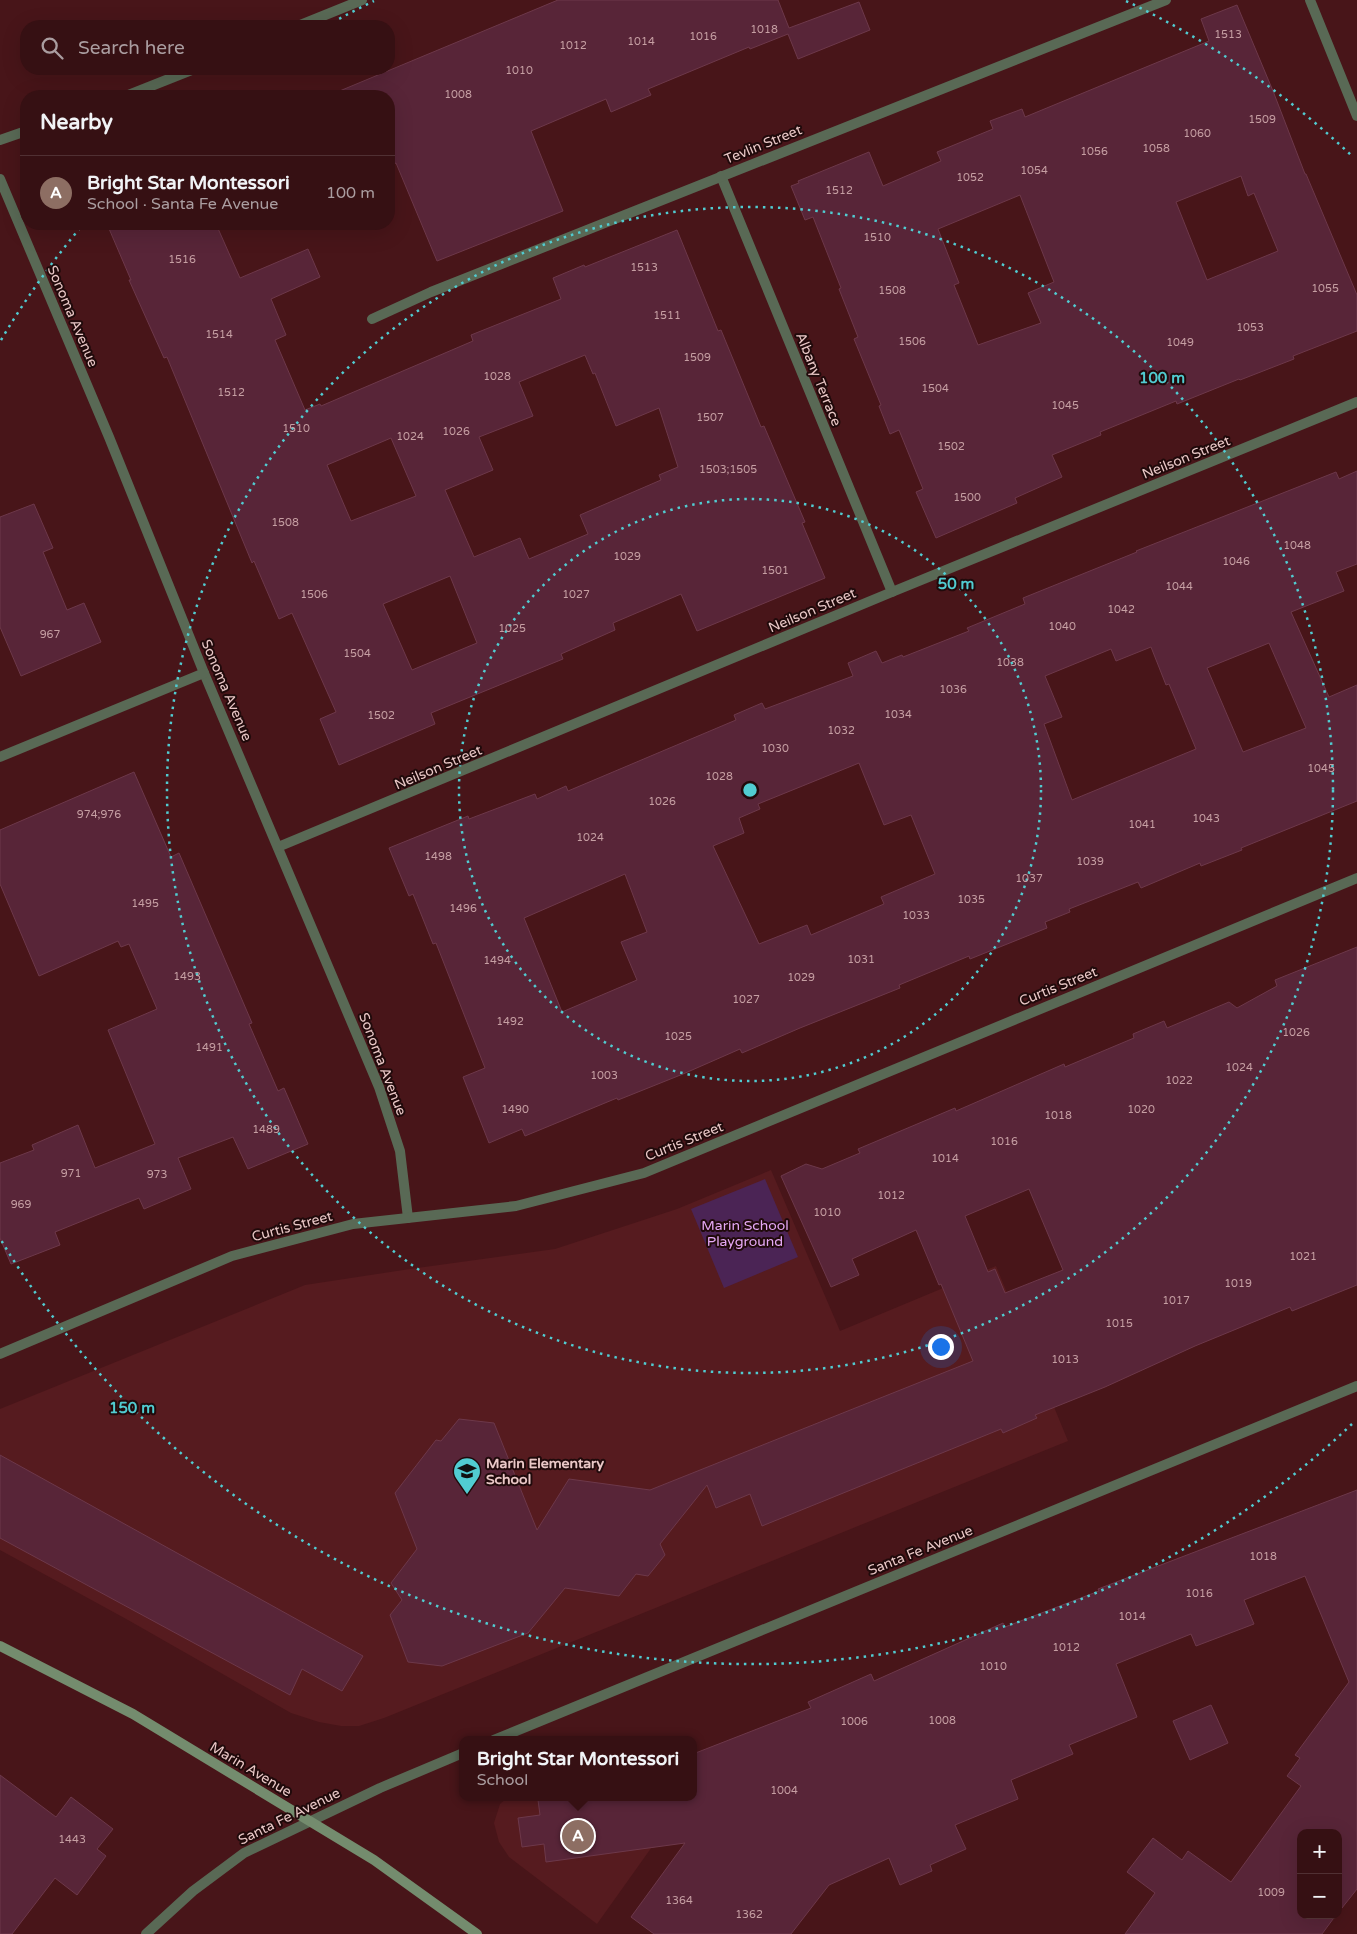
<!DOCTYPE html>
<html lang="en">
<head>
<meta charset="utf-8">
<style>
	:root { --surface:#361013; --page:#3d191c; --text:#f1f3f6; --muted:#aa9da0; --line:#503033; --accent:#2563eb }
	body { margin:0; font-family:"Varela Round",sans-serif; background:var(--page); color:var(--text) }
	.controls { position:absolute; right:15px; bottom:15px; display:grid; overflow:hidden; border-radius:10px; box-shadow:0 5px 20px #0002 }
	.controls button { width:45px; height:45px; display:grid; place-items:center; padding:0; border:0; border-bottom:1px solid var(--line); background:var(--surface); color:var(--text); font:25px sans-serif }
	.you { position:absolute; left:940px; top:1346px; width:18px; height:18px; margin:-12px; border:4px solid #fff; border-radius:50%; background:#1a73e8; box-shadow:0 0 0 8px #1a73e833 }
	.badge { display:grid; place-items:center; width:32px; height:32px; border-radius:50%; background:var(--accent); color:#fff; font-size:16px; font-weight:700 }
	.pin { position:absolute; translate:-50% -50%; border:2px solid #fff; box-shadow:0 1px 5px #0006 }
	.popup { position:absolute; left:459px; top:1736px; width:238px; height:65px; box-sizing:border-box; display:grid; place-content:center; border-radius:10px; background:var(--surface); filter:drop-shadow(0 1px 4px #0005); font-size:16px; white-space:nowrap; color:var(--muted) }
	.popup b { font-size:19px; color:var(--text) }
	.popup::after { content:''; position:absolute; left:50%; top:100%; margin-left:-10px; border:10px solid transparent; border-top-color:var(--surface) }
	.list { margin:0; padding:0; list-style:none }
	h2 { display:flex; justify-content:space-between; align-items:center; height:65px; margin:0; padding:0 20px; font-size:21px }
	h2 small { font-size:16px; font-weight:400; color:var(--muted) }
	.list li { display:grid; grid-template-columns:32px 1fr auto; gap:15px; align-items:center; box-sizing:border-box; height:75px; padding:0 20px; border-top:1px solid var(--line) }
	.list b { display:block; font-size:19px; white-space:nowrap }
	.list p { margin:0; font-size:16px; white-space:nowrap; color:var(--muted) }
	.list em { font-size:16px; font-style:normal; color:var(--muted) }
	.icon { flex:none; width:28px; height:28px; fill:none; stroke:currentColor; stroke-width:2; stroke-linecap:round; stroke-linejoin:round }
	.map { position:relative; flex:none; width:1357px; height:1934px; overflow:hidden }
	.search { position:absolute; background:var(--surface); box-shadow:0 5px 20px #0002; left:20px; top:20px; width:375px; height:55px; display:flex; align-items:center; gap:12px; box-sizing:border-box; padding:0 18px; border-radius:20px; color:var(--muted); font-size:19px }
	.panel { position:absolute; background:var(--surface); box-shadow:0 5px 20px #0002; left:20px; top:90px; width:375px; height:140px; border-radius:20px }
	.map>svg:first-child { display:block }
	.built { fill:#561b1f }
	.green { fill:#4b2455 }
	.building { fill:#582538; stroke:#6d384a; fill-rule:evenodd }
	.lines { fill:none; stroke-linecap:round; stroke-linejoin:round }
	.minor { stroke:#596955; stroke-width:10 }
	.tertiary { stroke:#596955; stroke-width:10 }
	.secondary { stroke:#748c6e; stroke-width:10 }
	.ring { fill:none; stroke:#51ccd1; stroke-width:2.5; stroke-dasharray:2.5 5 }
	.labels { text-anchor:middle; stroke-width:4; stroke-linejoin:round; paint-order:stroke }
	.number-label { font-size:11px; fill:#c69fa3 }
	.street-label { font-size:14px; fill:#eac8c7; stroke:#200a0b }
	.park-label { font-size:14px; fill:#e6a9f6; stroke:#200a0b }
	.poi-label { font-size:14px; font-weight:bold; fill:#eac8c7; stroke:#200a0b; text-anchor:start }
	.centre { fill:#51ccd1; stroke:#200a0b; stroke-width:2.5 }
	.ring-label { font-size:15px; text-anchor:middle; font-weight:bold; fill:#51ccd1; stroke:#200a0b; stroke-width:4; stroke-linejoin:round; paint-order:stroke }
</style>
</head>
<body>
<div class="map">
<svg width="1357" height="1934" viewBox="0 0 1357 1934">
	<rect width="100%" height="100%" fill="#481519"/>
	<!-- built -->
	<g class="built">
		<polygon points="771,1170 840,1331 996,1266 1068,1441 384,1718 359,1726 341,1726 319,1722 291,1713 128,1620 0,1550 0,1409 305,1285 410,1269 555,1249 677,1209"/>
		<polygon points="508,1797 652,1797 664,1830 597,1924 509,1857 499,1842 494,1823 500,1804"/>
	</g>
	<!-- green -->
	<polygon class="green" points="765,1179 798,1257 724,1288 691,1209"/>
	<!-- building -->
	<g class="building">
		<polygon points="558,0 778,0 789,28 859,2 870,30 798,59 788,34 750,49 749,47 648,89 651,95 611,112 606,99 531,131 563,211 437,261 396,163 389,166 389,96 330,95"/>
		<path d="M1237 5 1273 91 1305 174H1306L1357 295V331L1293 356 1294 359 1240 380 1239 379 1177 404 1176 401 1100 432 1101 435 1052 455 1062 477 1015 498 1017 503 936 538 916 492 923 489 899 430 890 434 879 406 881 405 854 339 858 337 839 289 841 288 813 217 805 220 791 186 799 183 798 181 869 152 883 186 941 161 937 152 993 129 990 121 1022 109 1025 117 1209 41 1201 19ZM1241 176 1248 196 1254 193 1278 251 1207 280 1176 202ZM1020 195 1054 282 1028 293 1041 323 978 345 954 285 959 283 938 229Z"/>
		<path d="M107 224H216L240 278 308 249 320 277 271 299 286 335 275 340 305 410 320 404 321 406 473 341 471 335 561 299 553 278 584 265 585 267 677 230 718 331 721 330 761 427 764 426 805 522 802 523 825 578 697 631 681 594 613 623 615 630 561 654 563 659 431 713 435 724 339 765 320 719 336 712 292 613 279 619 254 561 252 563 167 357 164 358 129 280H131ZM585 355 593 374 595 373 616 426 659 408 678 467 659 475 661 480 580 515 588 534 529 559 520 538 474 557 445 490 493 470 479 437 533 416 519 382ZM391 438 416 496 351 521 327 465ZM450 576 477 643 412 670 383 604Z"/>
		<path d="M1357 471V564L1336 572 1344 591 1291 612 1329 697 1357 685V801L1241 848 1242 850 1201 866 1200 863 1141 888 1138 882 1069 909 1070 912 1045 922 1047 928 970 959 969 956 899 985 900 988 800 1028 742 1053 740 1049 683 1074 618 1100 617 1098 525 1136 522 1129 489 1143 463 1077 485 1068 436 943 433 944 413 894 409 896 389 848 468 816 469 819 535 794 537 799 566 786 568 791 736 720 734 715 762 703 765 709 853 676 848 663 876 651 882 663 902 655 903 657 969 631 967 628 1025 604 1023 598 1137 552 1136 551 1336 472 1339 479ZM1269 643 1306 728 1243 752 1207 668ZM1151 647 1166 685 1169 684 1196 749 1072 800 1044 724 1062 717 1045 676 1111 649 1116 661ZM859 763 884 825 911 815 935 874 881 897 884 904 811 935 807 925 759 944 713 846 744 833 739 818 760 809 758 804ZM625 874 647 932 621 942 637 980 562 1012 524 918Z"/>
		<polygon points="34,504 53,548 43,552 67,610 84,603 101,642 21,676 0,627 0,517"/>
		<polygon points="134,772 171,857 179,853 252,1023 249,1024 278,1091 284,1088 308,1144 248,1169 233,1137 178,1158 191,1189 144,1209 139,1198 55,1232 60,1245 11,1264 0,1238 0,1163 34,1150 32,1145 78,1125 95,1168 155,1144 108,1030 157,1009 129,944 121,947 118,941 39,976 0,884 0,830"/>
		<path d="M1357 947V1285L1292 1311 1290 1307 1195 1346 1105 1387 1035 1415 1037 1418 1003 1433 1001 1429 762 1526 750 1494 716 1508 707 1485 660 1544 665 1555 648 1576 636 1574 619 1596 565 1588 528 1633 442 1666 408 1662 390 1615 402 1600 391 1583 417 1549 395 1493 436 1440 441 1441 459 1419 494 1423 537 1530 569 1479 650 1490 973 1361 941 1284 939 1285 916 1230 852 1259 859 1275 831 1287 781 1176 806 1164 822 1169 860 1153 858 1149 955 1108 956 1111 1064 1064 1065 1067 1134 1038 1133 1034 1164 1021 1167 1028 1229 1002 1237 1008 1277 986 1275 980ZM1029 1189 1063 1270 1005 1293 995 1269 988 1272 965 1216Z"/>
		<polygon points="0,1455 363,1656 342,1691 302,1669 290,1695 0,1538"/>
		<polygon points="1357,1490 1357,1889 1338,1913 1338,1833 1301,1833 1301,1915 1336,1915 1322,1934 1125,1934 1155,1893 1127,1872 1153,1838 1182,1860 1188,1851 1231,1882 1301,1786 1287,1776 1300,1758 1295,1755 1349,1682 1305,1576 1244,1600 1254,1624 1196,1646 1191,1634 1116,1664 1137,1717 1069,1745 1073,1754 1011,1780 1018,1799 955,1825 966,1849 930,1865 932,1871 900,1885 889,1858 829,1885 791,1934 654,1934 631,1917 685,1843 546,1862 544,1844 522,1847 518,1818 540,1815 538,1800 561,1797 693,1797 693,1754 811,1708 808,1702 871,1674 874,1681 1003,1623 1005,1627 1099,1591 1098,1589"/>
		<polygon points="1211,1705 1228,1743 1190,1760 1173,1721"/>
		<polygon points="0,1775 56,1817 71,1797 113,1829 97,1849 106,1856 77,1895 55,1878 12,1934 0,1934"/>
	</g>
	<g class="lines">
		<!-- minor -->
		<g class="minor">
			<polyline points="1310,0 1357,116"/>
			<polyline points="298,26 362,0"/>
			<polyline points="126,96 194,69"/>
			<polyline points="0,140 26,131"/>
			<polyline points="721,176 892,592"/>
			<polyline points="0,179 109,437 204,673 379,1087 400,1151 408,1218"/>
			<polyline points="372,319 431,292 1166,0"/>
			<polyline points="0,757 204,673"/>
			<polyline points="278,847 892,592 1357,402"/>
			<polyline points="0,1354 232,1256 353,1224 516,1206 644,1173 1357,878"/>
		</g>
		<!-- tertiary -->
		<g class="tertiary">
			<polyline points="494,1740 1357,1386"/>
			<polyline points="146,1934 193,1891 244,1853 380,1788 463,1753"/>
		</g>
		<!-- secondary -->
		<polyline class="secondary" points="0,1646 133,1714 374,1860 477,1934"/>
	</g>
	<!-- distance rings -->
	<g class="ring">
		<circle cx="750" cy="790" r="291"/>
		<circle cx="750" cy="790" r="583"/>
		<path d="M1352 1424A874 874 0 0 1 1 1240M1 340A874 874 0 0 1 80 228M326 26A874 874 0 0 1 374 1M1126 1A874 874 0 0 1 1352 156"/>
	</g>
	<!-- icons -->
	<defs>
		<g id="school-pin" transform="scale(1.4375)"><path d="M0 17L-7.5 6A9.5 9.5 0 1 1 7.5 6Z" fill="#51ccd1" stroke="#200a0b"/><path d="M0-5L7-2L0 1L-7-2ZM-4 1L0 2.5L4 1V4Q0 6-4 4Z" fill="#111"/></g>
	</defs>
	<g fill-rule="evenodd">
		<use href="#school-pin" x="467" y="1471"/>
	</g>
	<g class="labels">
		<!-- number labels -->
		<g class="number-label">
			<text x="764" y="33">1018</text>
			<text x="1228" y="38">1513</text>
			<text x="703" y="40">1016</text>
			<text x="641" y="45">1014</text>
			<text x="573" y="49">1012</text>
			<text x="519" y="74">1010</text>
			<text x="458" y="98">1008</text>
			<text x="1262" y="123">1509</text>
			<text x="1197" y="137">1060</text>
			<text x="1156" y="152">1058</text>
			<text x="1094" y="155">1056</text>
			<text x="1034" y="174">1054</text>
			<text x="970" y="181">1052</text>
			<text x="839" y="194">1512</text>
			<text x="877" y="241">1510</text>
			<text x="182" y="263">1516</text>
			<text x="644" y="271">1513</text>
			<text x="1325" y="292">1055</text>
			<text x="892" y="294">1508</text>
			<text x="667" y="319">1511</text>
			<text x="1250" y="331">1053</text>
			<text x="219" y="338">1514</text>
			<text x="912" y="345">1506</text>
			<text x="1180" y="346">1049</text>
			<text x="697" y="361">1509</text>
			<text x="497" y="380">1028</text>
			<text x="935" y="392">1504</text>
			<text x="231" y="396">1512</text>
			<text x="1065" y="409">1045</text>
			<text x="710" y="421">1507</text>
			<text x="296" y="432">1510</text>
			<text x="456" y="435">1026</text>
			<text x="410" y="440">1024</text>
			<text x="951" y="450">1502</text>
			<text x="728" y="473">1503;1505</text>
			<text x="967" y="501">1500</text>
			<text x="285" y="526">1508</text>
			<text x="1297" y="549">1048</text>
			<text x="627" y="560">1029</text>
			<text x="1236" y="565">1046</text>
			<text x="775" y="574">1501</text>
			<text x="1179" y="590">1044</text>
			<text x="314" y="598">1506</text>
			<text x="576" y="598">1027</text>
			<text x="1121" y="613">1042</text>
			<text x="1062" y="630">1040</text>
			<text x="512" y="632">1025</text>
			<text x="50" y="638">967</text>
			<text x="357" y="657">1504</text>
			<text x="1010" y="666">1038</text>
			<text x="953" y="693">1036</text>
			<text x="898" y="718">1034</text>
			<text x="381" y="719">1502</text>
			<text x="841" y="734">1032</text>
			<text x="775" y="752">1030</text>
			<text x="1321" y="772">1045</text>
			<text x="719" y="780">1028</text>
			<text x="662" y="805">1026</text>
			<text x="99" y="818">974;976</text>
			<text x="1206" y="822">1043</text>
			<text x="1142" y="828">1041</text>
			<text x="590" y="841">1024</text>
			<text x="438" y="860">1498</text>
			<text x="1090" y="865">1039</text>
			<text x="1029" y="882">1037</text>
			<text x="971" y="903">1035</text>
			<text x="145" y="907">1495</text>
			<text x="463" y="912">1496</text>
			<text x="916" y="919">1033</text>
			<text x="861" y="963">1031</text>
			<text x="497" y="964">1494</text>
			<text x="187" y="980">1493</text>
			<text x="801" y="981">1029</text>
			<text x="746" y="1003">1027</text>
			<text x="510" y="1025">1492</text>
			<text x="1296" y="1036">1026</text>
			<text x="678" y="1040">1025</text>
			<text x="209" y="1051">1491</text>
			<text x="1239" y="1071">1024</text>
			<text x="604" y="1079">1003</text>
			<text x="1179" y="1084">1022</text>
			<text x="515" y="1113">1490</text>
			<text x="1141" y="1113">1020</text>
			<text x="1058" y="1119">1018</text>
			<text x="266" y="1133">1489</text>
			<text x="1004" y="1145">1016</text>
			<text x="945" y="1162">1014</text>
			<text x="71" y="1177">971</text>
			<text x="157" y="1178">973</text>
			<text x="891" y="1199">1012</text>
			<text x="21" y="1208">969</text>
			<text x="827" y="1216">1010</text>
			<text x="1303" y="1260">1021</text>
			<text x="1238" y="1287">1019</text>
			<text x="1176" y="1304">1017</text>
			<text x="1119" y="1327">1015</text>
			<text x="1065" y="1363">1013</text>
			<text x="1263" y="1560">1018</text>
			<text x="1199" y="1597">1016</text>
			<text x="1132" y="1620">1014</text>
			<text x="1066" y="1651">1012</text>
			<text x="993" y="1670">1010</text>
			<text x="942" y="1724">1008</text>
			<text x="854" y="1725">1006</text>
			<text x="784" y="1794">1004</text>
			<text x="72" y="1843">1443</text>
			<text x="1271" y="1896">1009</text>
			<text x="679" y="1904">1364</text>
			<text x="749" y="1918">1362</text>
		</g>
		<!-- street labels -->
		<g class="street-label">
			<text transform="translate(763 144) rotate(-22)" y="5">Tevlin Street</text>
			<text transform="translate(73 316) rotate(67)" y="5">Sonoma Avenue</text>
			<text transform="translate(819 379) rotate(68)" y="5">Albany Terrace</text>
			<text transform="translate(1186 457) rotate(-22)" y="5">Neilson Street</text>
			<text transform="translate(812 610) rotate(-23)" y="5">Neilson Street</text>
			<text transform="translate(227 690) rotate(67)" y="5">Sonoma Avenue</text>
			<text transform="translate(438 767) rotate(-23)" y="5">Neilson Street</text>
			<text transform="translate(1058 986) rotate(-22)" y="5">Curtis Street</text>
			<text transform="translate(383 1064) rotate(69)" y="5">Sonoma Avenue</text>
			<text transform="translate(684 1141) rotate(-22)" y="5">Curtis Street</text>
			<text transform="translate(292 1226) rotate(-15)" y="5">Curtis Street</text>
			<text transform="translate(920 1550) rotate(-22)" y="5">Santa Fe Avenue</text>
			<text transform="translate(251 1769) rotate(31)" y="5">Marin Avenue</text>
			<text transform="translate(289 1816) rotate(-26)" y="5">Santa Fe Avenue</text>
		</g>
		<!-- park labels -->
		<g class="park-label">
			<text x="745" y="1230">Marin School<tspan x="745" dy="16">Playground</tspan></text>
		</g>
		<!-- poi labels -->
		<g class="poi-label">
			<text x="486" y="1468">Marin Elementary<tspan x="486" dy="16">School</tspan></text>
		</g>
	</g>
	<circle cx="750" cy="790" r="8" class="centre"/>
	<g class="ring-label">
		<text x="1162" y="383">100 m</text>
		<text x="956" y="589">50 m</text>
		<text x="132" y="1413">150 m</text>
	</g>
</svg>
<div class="controls">
<button>+</button>
<button>−</button>
</div>
<div class="you"></div>
<div class="pin badge" style="left:578px;top:1836px;background:#8d6e63">A</div>
<div class="popup"><b>Bright Star Montessori</b>School</div>
<div class="search"><svg class="icon" aria-label="search" viewBox="0 0 24 24"><circle cx="10" cy="10" r="6"/><path d="M15 15l6 6"/></svg>Search here</div>
<section class="panel">
<h2>Nearby<small></small></h2>
<ul class="list">
<li><span class="badge" style="background:#8d6e63">A</span><div><b>Bright Star Montessori</b><p>School · Santa Fe Avenue</p></div><em>100 m</em></li>
</ul>
</section>
</div>
</body>
</html>
